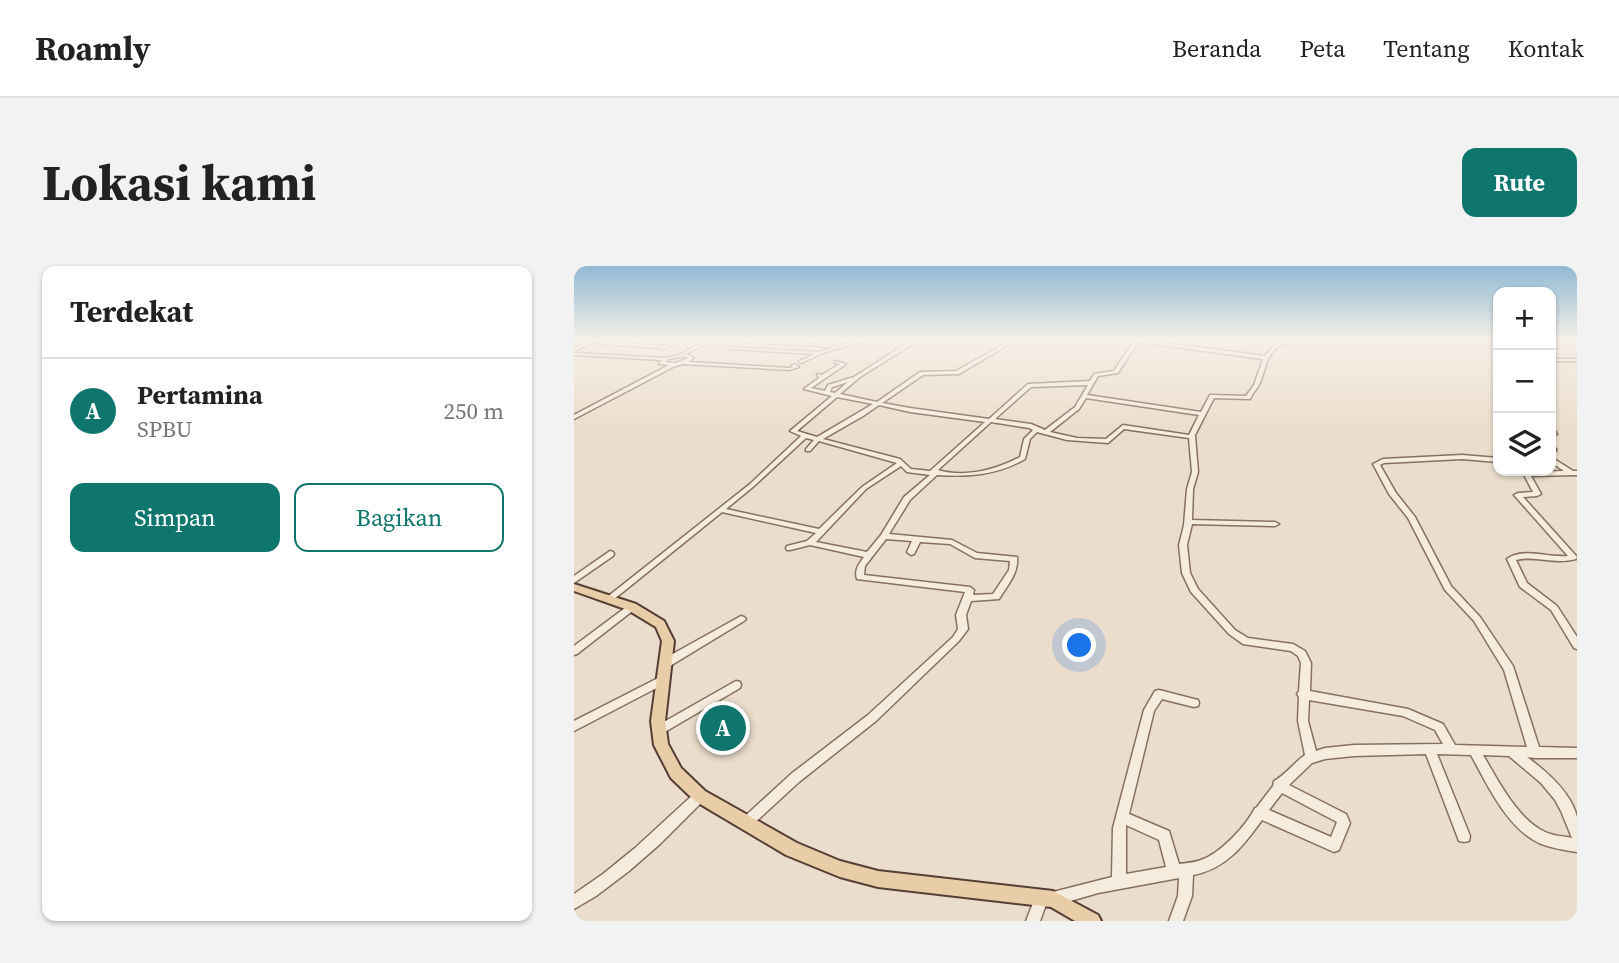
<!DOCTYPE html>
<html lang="id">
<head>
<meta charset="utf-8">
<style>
	:root { --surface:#fff; --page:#f2f2f2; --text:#222; --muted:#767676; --line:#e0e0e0; --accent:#0f766e }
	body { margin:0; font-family:"Source Serif 4",serif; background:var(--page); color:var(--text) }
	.controls { position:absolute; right:21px; top:21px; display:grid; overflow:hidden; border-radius:14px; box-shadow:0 2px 5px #0004 }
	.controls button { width:63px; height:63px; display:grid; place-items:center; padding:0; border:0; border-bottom:2px solid var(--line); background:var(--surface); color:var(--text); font:35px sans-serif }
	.you { position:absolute; left:506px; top:380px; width:24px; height:24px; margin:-18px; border:5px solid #fff; border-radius:50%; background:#1a73e8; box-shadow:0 0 0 10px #1a73e833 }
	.badge { display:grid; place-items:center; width:46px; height:46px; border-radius:50%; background:var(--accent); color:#fff; font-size:23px; font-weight:700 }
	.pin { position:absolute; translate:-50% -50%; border:4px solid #fff; box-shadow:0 2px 7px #0006 }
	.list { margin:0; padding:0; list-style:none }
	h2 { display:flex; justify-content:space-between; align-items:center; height:91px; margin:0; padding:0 28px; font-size:30px }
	h2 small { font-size:23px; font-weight:400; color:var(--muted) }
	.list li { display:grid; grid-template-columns:46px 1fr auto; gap:21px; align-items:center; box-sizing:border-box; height:105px; padding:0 28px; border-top:2px solid var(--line) }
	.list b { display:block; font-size:26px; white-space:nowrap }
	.list p { margin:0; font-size:23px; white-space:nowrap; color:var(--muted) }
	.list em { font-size:23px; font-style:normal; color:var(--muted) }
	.actions { display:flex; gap:14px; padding:21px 28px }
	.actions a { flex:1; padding:16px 0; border:2px solid var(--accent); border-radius:14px; text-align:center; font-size:24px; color:var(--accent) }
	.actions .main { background:var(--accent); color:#fff }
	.icon { flex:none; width:38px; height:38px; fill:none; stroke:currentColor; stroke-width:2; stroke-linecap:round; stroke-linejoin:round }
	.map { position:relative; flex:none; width:1003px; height:655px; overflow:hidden; border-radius:14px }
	header { display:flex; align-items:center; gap:42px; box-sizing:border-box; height:98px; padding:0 35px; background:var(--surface); border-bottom:2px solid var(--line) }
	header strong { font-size:33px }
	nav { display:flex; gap:38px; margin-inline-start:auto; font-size:24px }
	.intro { display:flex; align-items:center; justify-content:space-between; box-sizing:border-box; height:168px; padding:0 42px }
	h1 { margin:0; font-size:49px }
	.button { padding:18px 32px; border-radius:14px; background:var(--accent); color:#fff; font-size:24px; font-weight:700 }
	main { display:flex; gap:42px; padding:0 42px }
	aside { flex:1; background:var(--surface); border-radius:14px; box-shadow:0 2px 5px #0004 }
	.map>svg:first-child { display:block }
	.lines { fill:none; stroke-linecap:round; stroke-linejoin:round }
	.minor-casing { stroke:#867061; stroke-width:3 }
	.major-casing { stroke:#553f34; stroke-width:4 }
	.minor { fill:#f6ecde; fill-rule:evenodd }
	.major { fill:#e9cca8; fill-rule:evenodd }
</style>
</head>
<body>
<header>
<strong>Roamly</strong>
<nav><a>Beranda</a><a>Peta</a><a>Tentang</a><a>Kontak</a></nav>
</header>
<div class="intro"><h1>Lokasi kami</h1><a class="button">Rute</a></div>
<main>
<aside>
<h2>Terdekat<small></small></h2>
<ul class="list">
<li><span class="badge">A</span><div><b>Pertamina</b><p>SPBU</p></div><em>250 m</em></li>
</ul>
<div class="actions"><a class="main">Simpan</a><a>Bagikan</a></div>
</aside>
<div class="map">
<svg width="1003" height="655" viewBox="0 0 1003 655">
	<rect width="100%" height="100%" fill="#ebddcb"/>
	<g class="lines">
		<!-- minor casing -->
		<g class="minor-casing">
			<g id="minor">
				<polygon points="23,73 28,73 0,85 0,82"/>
				<polygon points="32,73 37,73 32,76 92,80 106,73 111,73 89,84 87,82 26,78 24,77"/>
				<path d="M135 73H140L112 88 120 92 114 96 215 102 219 101 218 99 220 98 225 101 215 104 110 98 101 100 0 153V149L95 99 85 98V97L88 94 0 89V87L91 92 105 89ZM110 90 114 92 102 97 91 96 95 93Z"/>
				<polygon points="290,73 296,73 249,87 227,97 225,96 225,95 241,88 156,83 154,82 156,81 245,86 260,81 168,76 166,75 168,74 260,79 262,81"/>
				<path d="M439 73H444L385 108 349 109 308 137 336 142 415 153 454 118 516 115 520 108 540 105 561 73 691 90C703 74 712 75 730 73 722 79 712 75 704 81 691 90 692 104 685 119 682 124 678 128 676 133L640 132 621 169 624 206 619 223 618 254 701 256 705 258 701 260 618 258 613 279 616 307 624 323 661 364 674 372 719 378 731 385 737 397 736 425 834 443 869 458 881 479 953 481 930 404 900 355 871 324 834 252 815 228 799 198 809 193 888 189 924 192V196L888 193 810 197 806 199 822 227 841 251 877 320 906 351 939 400 965 481 1003 482V492H961L953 491C972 505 997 526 1003 551 1003 562 1003 575 1003 586 990 584 977 582 965 577 933 562 913 518 897 489L863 488 896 570 895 575 890 576 885 575 852 488 780 490 751 493 738 497 715 519 772 548 776 557 765 584 760 586 688 554C669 580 652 603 619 609L618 630 609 655H595L604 630 605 612 524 627 479 640 473 636 466 655H452L463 627 468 625 473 627 474 629 479 626 538 611 539 562 570 444 581 425 585 424 620 433 624 434 625 437 624 440 620 441 588 433 580 445 555 548 595 565 605 598C612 597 620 597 627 594 646 588 673 559 681 542L683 541 699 520 700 515C710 510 721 496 731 489L724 455 725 431 723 428 725 425 727 397 724 390 717 385 669 378 655 368 617 326 608 307 605 279 610 259 613 223 618 206 615 172 550 163 534 177 493 174 463 166 456 173 451 193C423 209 395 211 363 209L336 234 315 268 378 274 403 287 443 291C445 307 433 320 425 333L397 335 392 349 394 363 385 375 302 455 225 516 176 561 172 563 168 561 166 557 168 553 217 508 294 449 379 371 384 363 382 349 391 326 283 313C280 304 285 298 290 291L236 279 216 284H213L212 282 213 280 233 275 242 267 148 246 39 334 36 335 32 332 176 218 227 170 216 165 258 130 230 123 245 112 243 108 248 109 266 98 261 97V95L272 98 237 122 251 125 254 119 280 111 333 77H337V79L286 111 266 128 303 136 346 106 382 105ZM564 76 689 93 680 119 672 130 636 129 627 146 513 129 524 110 544 107ZM274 116 261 127 256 126 258 121ZM514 119 501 141 471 164 457 158 421 153 457 121ZM263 131 299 138 243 171 223 165ZM512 132 625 149 615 169 549 159 532 173 503 172 476 166 505 143ZM305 139 336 146 411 156 356 205 337 203 326 193 249 173 289 150ZM417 156 455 162 459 164 450 173 446 191C422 204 390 212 364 204ZM232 172 240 174 232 183V185H236L245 175 323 197 288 221 245 263 152 243 180 220ZM327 200 333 206 356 209 330 231 307 269 293 286 242 276 292 223ZM312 273 338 275 333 286 337 289 340 288 346 276 376 278 401 292 436 295 435 304 419 328 399 329 400 324 396 321 290 309 291 300ZM735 434 829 450 861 464 869 478 780 479 751 482 742 485 734 455ZM909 489 935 490 967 517 981 534 987 545 998 572C989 570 979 570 971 566 943 553 924 514 909 489ZM708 527 763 556 757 571 695 544ZM552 559 585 574 592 601 552 608Z"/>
				<polygon points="908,73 913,73 924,77 924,79"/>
				<rect x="977" y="93" width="26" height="2"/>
				<polygon points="977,161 979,162 983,168 977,172"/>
				<polygon points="977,179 982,183 982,185 977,187"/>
				<path d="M977 191 999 205H1003V209L957 210 967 228 963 230 949 231 1003 291 1002 293C979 299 962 289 942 294L953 317 983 340 1003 371V383L1000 382 977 344 946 321 933 293C950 281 973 292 994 290L940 229 944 227 959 226 948 205 955 206 990 205 977 196Z"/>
				<polygon points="36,285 39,286 40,288 39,290 0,317 0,310"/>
				<polygon points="58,338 62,341 61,343 3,388 0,389 0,380 55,339"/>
				<polygon points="167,350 170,351 172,353 170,355 96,400 92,401 88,400 87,397 88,394"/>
				<polygon points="90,409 94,410 95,413 94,416 0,465 0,455"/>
				<polygon points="162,415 166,416 167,419 166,422 89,467 85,469 81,467 79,464 81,461"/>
				<polygon points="126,524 130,526 132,530 130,534 86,578 55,605 22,630 0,643 0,628 29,608 61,582 122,526"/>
			</g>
		</g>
		<!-- major casing -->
		<g class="major-casing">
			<polygon id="major" points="0,318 62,338 90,355 100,375 91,455 94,478 107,502 131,525 223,577 266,595 304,605 479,625 524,649 527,655 501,655 477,641 304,621 266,611 212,589 121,535 97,512 80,479 77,455 88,375 82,361 54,344 0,325"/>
		</g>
		<!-- minor -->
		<use href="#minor" class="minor"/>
		<!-- major -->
		<use href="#major" class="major"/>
	</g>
	<!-- sky -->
	<linearGradient id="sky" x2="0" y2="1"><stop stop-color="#8fb9d4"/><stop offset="0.45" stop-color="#f6f0e8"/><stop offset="1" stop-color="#f6f0e8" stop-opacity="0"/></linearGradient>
	<rect width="1003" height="164" fill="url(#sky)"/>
</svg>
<div class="controls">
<button>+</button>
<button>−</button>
<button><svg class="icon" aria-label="layers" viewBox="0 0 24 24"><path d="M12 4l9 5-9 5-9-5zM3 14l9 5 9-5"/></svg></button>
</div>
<div class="you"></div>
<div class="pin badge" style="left:149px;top:462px">A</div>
</div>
</main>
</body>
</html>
